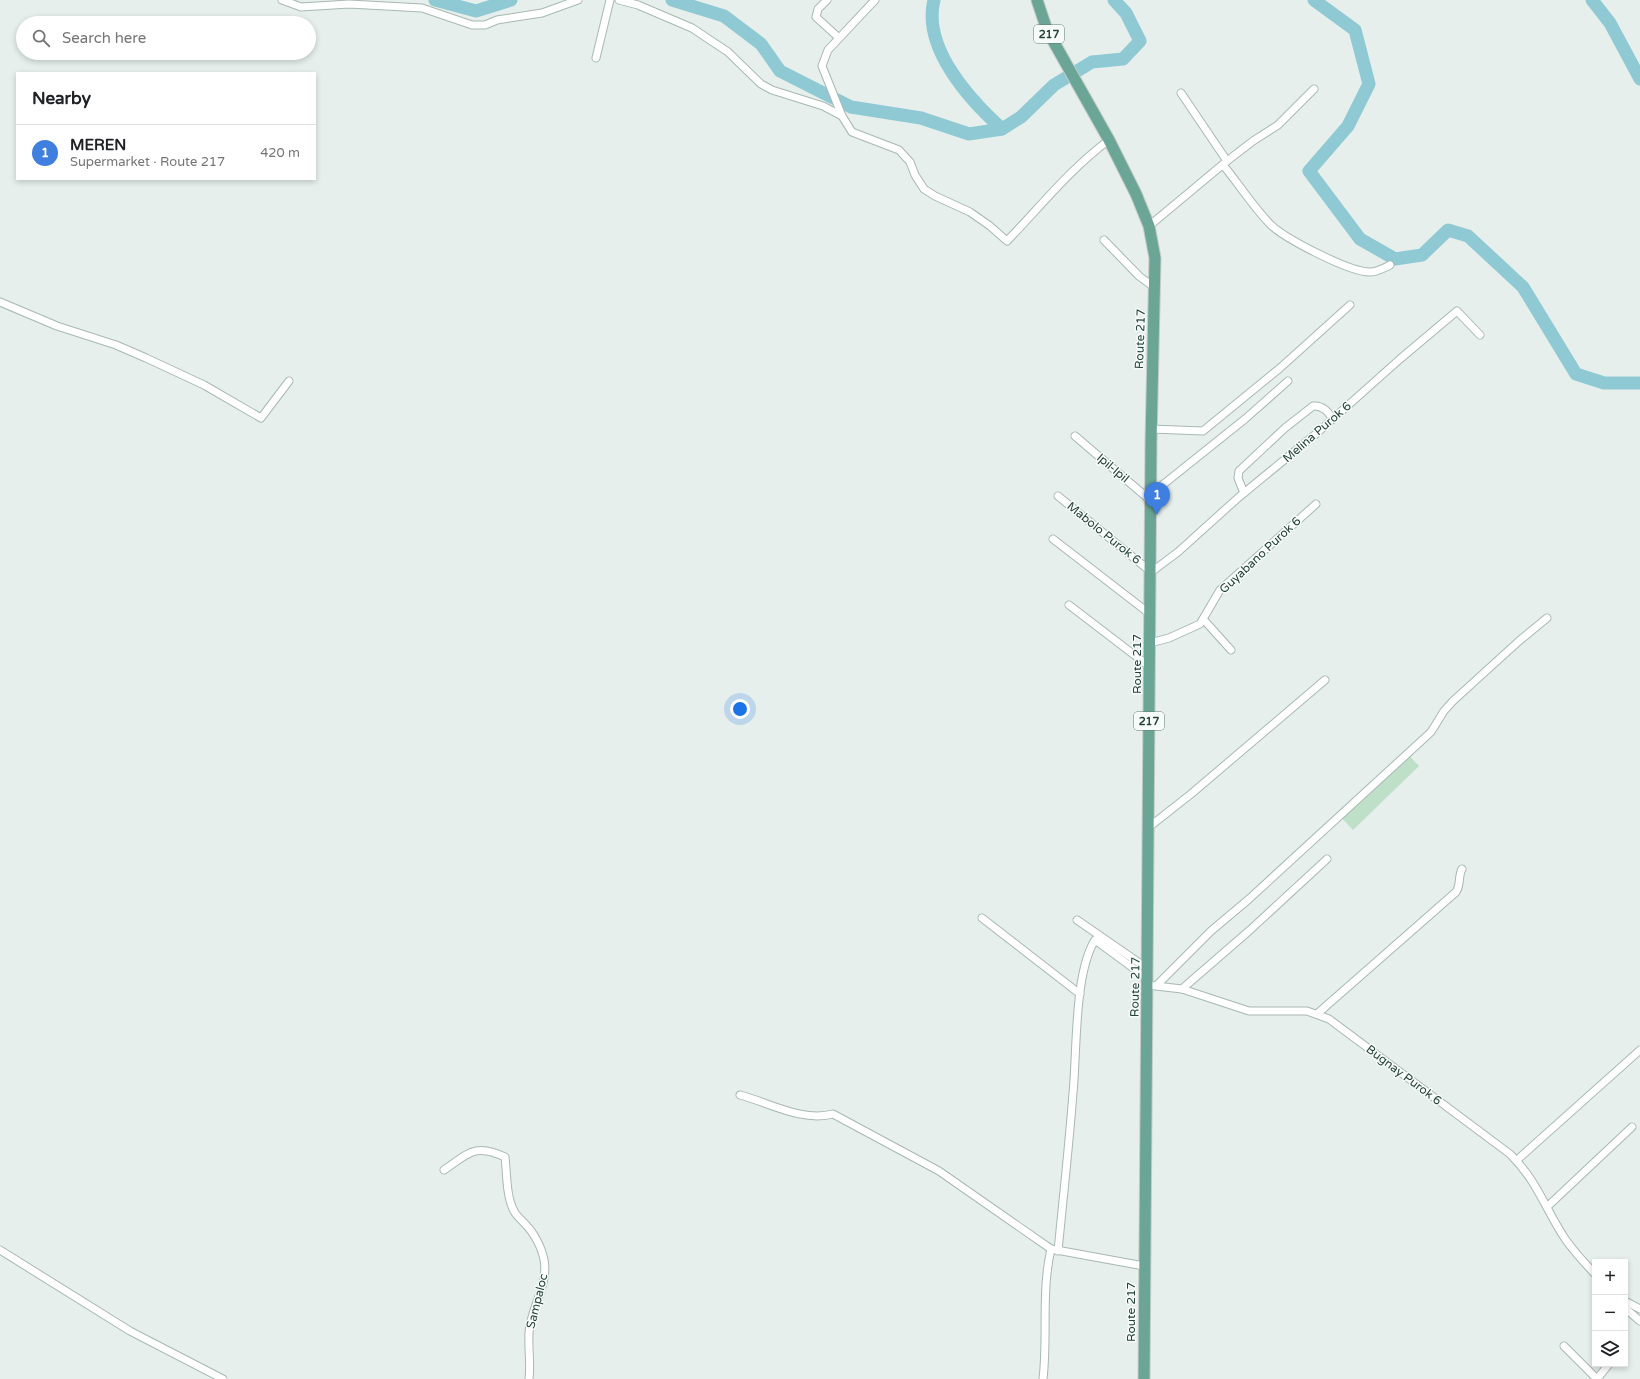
<!DOCTYPE html>
<html lang="en">
<head>
<meta charset="utf-8">
<style>
	:root { --surface:#fff; --page:#f6f6f6; --text:#202124; --muted:#757577; --line:#e0e0e0; --accent:#db2777 }
	body { margin:0; font-family:"Varela Round",sans-serif; background:var(--page); color:var(--text) }
	.controls { position:absolute; right:12px; bottom:12px; display:grid; overflow:hidden; border-radius:0px; box-shadow:0 2px 6px #0003 }
	.controls button { width:36px; height:36px; display:grid; place-items:center; padding:0; border:0; border-bottom:1px solid var(--line); background:var(--surface); color:var(--text); font:20px sans-serif }
	.you { position:absolute; left:740px; top:709px; width:14px; height:14px; margin:-10px; border:3px solid #fff; border-radius:50%; background:#1a73e8; box-shadow:0 0 0 6px #1a73e833 }
	.badge { display:grid; place-items:center; width:26px; height:26px; border-radius:50%; background:var(--accent); color:#fff; font-size:13px; font-weight:700 }
	.pin { position:absolute; translate:-50% -33px; filter:drop-shadow(0 1px 2px #0008) }
	.pin::after { content:''; position:absolute; top:21px; width:14px; height:12px; background:inherit; clip-path:polygon(0 0,100% 0,50% 100%) }
	.list { margin:0; padding:0; list-style:none }
	h2 { display:flex; justify-content:space-between; align-items:center; height:52px; margin:0; padding:0 16px; font-size:17px }
	h2 small { font-size:13px; font-weight:400; color:var(--muted) }
	.list li { display:grid; grid-template-columns:26px 1fr auto; gap:12px; align-items:center; box-sizing:border-box; height:56px; padding:0 16px; border-top:1px solid var(--line) }
	.list b { display:block; font-size:15px; white-space:nowrap }
	.list p { margin:0; font-size:13px; white-space:nowrap; color:var(--muted) }
	.list em { font-size:13px; font-style:normal; color:var(--muted) }
	.icon { flex:none; width:22px; height:22px; fill:none; stroke:currentColor; stroke-width:2; stroke-linecap:round; stroke-linejoin:round }
	.map { position:relative; flex:none; width:1640px; height:1379px; overflow:hidden }
	.search { position:absolute; background:var(--surface); box-shadow:0 2px 6px #0003; left:16px; top:16px; width:300px; height:44px; display:flex; align-items:center; gap:10px; box-sizing:border-box; padding:0 14px; border-radius:22px; color:var(--muted); font-size:15px }
	.panel { position:absolute; background:var(--surface); box-shadow:0 2px 6px #0003; left:16px; top:72px; width:300px; height:108px; border-radius:0px }
	.map>svg:first-child { display:block }
	.green { fill:#bfe0c8 }
	.lines { fill:none; stroke-linecap:round; stroke-linejoin:round }
	.river { stroke:#8ec9d4; stroke-width:13 }
	.minor-casing { stroke:#a8b8b2; stroke-width:9 }
	.primary-casing { stroke:#c2cac8; stroke-width:13 }
	.minor { stroke:#fff; stroke-width:7 }
	.primary { stroke:#6aa596; stroke-width:11 }
	.labels { text-anchor:middle; stroke-width:3; stroke-linejoin:round; paint-order:stroke }
	.shield { fill:#f7fbf9; stroke:#637a73; stroke-width:1 }
	.shield-label { font-size:11px; font-weight:bold; fill:#24423a }
	.street-label { font-size:12px; fill:#24423a; stroke:#f7fbf9 }
</style>
</head>
<body>
<div class="map">
<svg width="1640" height="1379" viewBox="0 0 1640 1379">
	<rect width="100%" height="100%" fill="#e6efeb"/>
	<!-- green -->
	<polygon class="green" points="1405,751 1419,766 1353,830 1339,815"/>
	<g class="lines">
		<!-- river -->
		<g class="river">
			<polyline points="435,0 476,11 511,0"/>
			<polyline points="672,0 724,16 761,44 780,71 851,107 921,118 969,134 1002,129 1021,117 1054,85 1092,62 1123,59 1140,41 1126,13 1114,0"/>
			<path d="M934 0C922 48 970 100 1002 129"/>
			<polyline points="1314,0 1355,30 1369,84 1348,126 1309,171 1360,239 1395,259 1422,255 1448,230 1468,236 1523,287 1576,374 1604,383 1640,383"/>
			<polyline points="1592,0 1610,23 1640,79"/>
		</g>
		<!-- minor casing -->
		<g class="minor-casing">
			<g id="minor">
				<polyline points="282,0 301,7 349,4 422,8 472,25 485,25 497,20 542,13 578,0"/>
				<path d="M619 0 638 5 692 28 728 52 761 84 772 90 823 106 842 116 852 132 899 150 910 162 915 175 924 189 935 196 970 212 990 226 1007 241C1041 206 1070 169 1109 140"/>
				<polyline points="827,0 818,9 816,17 839,38"/>
				<polyline points="596,58 610,0"/>
				<polyline points="1181,93 1227,161"/>
				<polyline points="842,116 822,66 828,50 875,0"/>
				<path d="M1223 165C1239 184 1253 207 1271 225 1286 239 1349 272 1370 272 1377 272 1384 268 1390 265"/>
				<polyline points="1149,226 1227,161 1253,141 1278,125 1314,89"/>
				<polyline points="1104,240 1139,276 1155,288"/>
				<polyline points="0,302 57,326 116,345 146,358 204,385 261,418 289,381"/>
				<polyline points="1151,429 1203,431 1280,368 1350,305"/>
				<polyline points="1075,436 1150,500"/>
				<path d="M1244 493 1238 478 1239 471 1285 428 1313 406C1323 405 1328 412 1333 419"/>
				<polyline points="1150,495 1245,419 1288,381"/>
				<polyline points="1058,496 1150,571"/>
				<polyline points="1053,539 1150,614"/>
				<polyline points="1150,573 1178,552 1239,497 1317,433 1400,359 1457,311 1480,335"/>
				<polyline points="1069,605 1150,667"/>
				<polyline points="1204,620 1231,650"/>
				<polyline points="1150,643 1169,638 1200,624 1220,590 1316,504"/>
				<polyline points="1149,827 1191,794 1325,680"/>
				<polyline points="982,918 1080,994"/>
				<polyline points="1077,920 1148,969"/>
				<path d="M1147 985 1182 989 1249 1011H1307L1329 1019 1510 1154C1537 1181 1543 1204 1562 1234 1571 1249 1583 1261 1595 1274"/>
				<polyline points="1157,985 1211,931 1249,899 1431,732 1444,711 1453,701 1519,641 1547,618"/>
				<polyline points="1182,989 1250,930 1327,859"/>
				<path d="M1317 1014 1456 892C1461 885 1458 876 1462 869"/>
				<path d="M740 1095C770 1103 802 1122 833 1114L939 1171 1051 1249 1144 1266"/>
				<polyline points="1517,1160 1640,1050"/>
				<path d="M444 1170C469 1153 475 1143 505 1157 507 1174 506 1196 514 1211 517 1217 522 1220 526 1225 534 1233 542 1248 544 1260 549 1285 530 1309 529 1333 528 1349 531 1364 529 1379"/>
				<polyline points="1548,1206 1632,1127"/>
				<polyline points="0,1250 130,1331 223,1379"/>
				<path d="M1058 1251C1063 1199 1069 1146 1073 1093 1077 1053 1074 973 1095 940L1148 979"/>
				<polyline points="1625,1301 1640,1309"/>
				<polyline points="1625,1308 1640,1321"/>
				<polyline points="1564,1346 1597,1379 1609,1364"/>
				<path d="M1043 1379C1048 1336 1041 1292 1051 1249"/>
			</g>
		</g>
		<!-- primary casing -->
		<g class="primary-casing">
			<polyline id="primary" points="1037,0 1047,30 1109,140 1136,194 1149,226 1155,258 1151,442 1144,1379"/>
		</g>
		<!-- minor -->
		<use href="#minor" class="minor"/>
		<!-- primary -->
		<use href="#primary" class="primary"/>
	</g>
	<g class="labels">
		<!-- shield labels -->
		<g class="shield">
			<rect x="1034" y="25" width="30" height="18" rx="3"/>
			<rect x="1134" y="712" width="30" height="18" rx="3"/>
		</g>
		<g class="shield-label">
			<text x="1049" y="38">217</text>
			<text x="1149" y="725">217</text>
		</g>
		<!-- street labels -->
		<g class="street-label">
			<text transform="translate(1140 339) rotate(-88)" y="4">Route 217</text>
			<text transform="translate(1317 432) rotate(-41)" y="4">Melina Purok 6</text>
			<text transform="translate(1113 468) rotate(40)" y="4">Ipil-Ipil</text>
			<text transform="translate(1104 533) rotate(39)" y="4">Mabolo Purok 6</text>
			<text transform="translate(1260 555) rotate(-43)" y="4">Guyabano Purok 6</text>
			<text transform="translate(1137 664) rotate(-90)" y="4">Route 217</text>
			<text transform="translate(1135 987) rotate(-89)" y="4">Route 217</text>
			<text transform="translate(1404 1075) rotate(37)" y="4">Bugnay Purok 6</text>
			<text transform="translate(537 1301) rotate(-76)" y="4">Sampaloc</text>
			<text transform="translate(1131 1312) rotate(-90)" y="4">Route 217</text>
		</g>
	</g>
</svg>
<div class="controls">
<button>+</button>
<button>−</button>
<button><svg class="icon" aria-label="layers" viewBox="0 0 24 24"><path d="M12 4l9 5-9 5-9-5zM3 14l9 5 9-5"/></svg></button>
</div>
<div class="you"></div>
<div class="pin badge" style="left:1157px;top:515px;background:#3f7fe0">1</div>
<div class="search"><svg class="icon" aria-label="search" viewBox="0 0 24 24"><circle cx="10" cy="10" r="6"/><path d="M15 15l6 6"/></svg>Search here</div>
<section class="panel">
<h2>Nearby<small></small></h2>
<ul class="list">
<li><span class="badge" style="background:#3f7fe0">1</span><div><b>MEREN</b><p>Supermarket · Route 217</p></div><em>420 m</em></li>
</ul>
</section>
</div>
</body>
</html>
